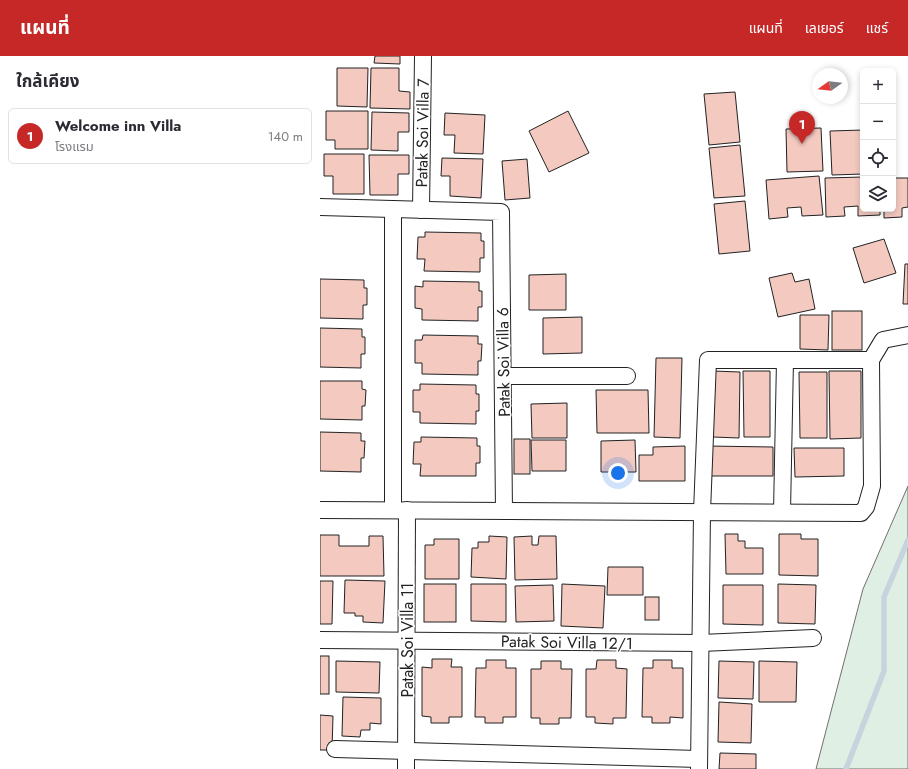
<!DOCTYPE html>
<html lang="th">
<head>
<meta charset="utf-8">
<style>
	:root { --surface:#fff; --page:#f2f2f3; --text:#2b2b33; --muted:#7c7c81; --line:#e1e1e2; --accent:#c62828 }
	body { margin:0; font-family:Jost,"Noto Sans Thai",sans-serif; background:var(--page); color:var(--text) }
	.controls { position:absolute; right:12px; top:12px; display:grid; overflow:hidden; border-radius:6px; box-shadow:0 2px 6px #0003 }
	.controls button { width:36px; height:36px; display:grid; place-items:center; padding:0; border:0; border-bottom:1px solid var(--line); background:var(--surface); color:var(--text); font:20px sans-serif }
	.compass { position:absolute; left:492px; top:12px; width:36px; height:36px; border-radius:50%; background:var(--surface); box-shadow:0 2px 6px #0003; rotate:255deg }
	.you { position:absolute; left:298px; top:417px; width:14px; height:14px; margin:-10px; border:3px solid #fff; border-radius:50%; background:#1a73e8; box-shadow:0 0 0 6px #1a73e833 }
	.badge { display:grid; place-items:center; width:26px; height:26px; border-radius:50%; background:var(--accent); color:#fff; font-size:13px; font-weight:700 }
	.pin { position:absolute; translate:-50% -33px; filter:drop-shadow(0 1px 2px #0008) }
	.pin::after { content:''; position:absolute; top:21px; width:14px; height:12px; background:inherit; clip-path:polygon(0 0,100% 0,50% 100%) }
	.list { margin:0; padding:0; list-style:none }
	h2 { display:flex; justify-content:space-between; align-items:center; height:52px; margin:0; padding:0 16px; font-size:17px }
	h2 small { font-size:13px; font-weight:400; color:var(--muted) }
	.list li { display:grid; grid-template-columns:26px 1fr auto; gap:12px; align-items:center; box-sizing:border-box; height:56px; margin:0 8px 8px; padding:0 8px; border:1px solid var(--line); border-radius:6px }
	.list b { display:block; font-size:15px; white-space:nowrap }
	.list p { margin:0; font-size:13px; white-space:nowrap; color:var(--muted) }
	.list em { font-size:13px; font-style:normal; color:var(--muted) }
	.icon { flex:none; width:22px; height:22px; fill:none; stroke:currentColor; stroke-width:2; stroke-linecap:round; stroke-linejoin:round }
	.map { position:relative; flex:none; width:588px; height:713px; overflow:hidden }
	header { display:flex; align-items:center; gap:24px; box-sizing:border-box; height:56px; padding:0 20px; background:var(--accent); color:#fff }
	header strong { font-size:19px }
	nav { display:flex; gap:22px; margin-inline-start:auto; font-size:14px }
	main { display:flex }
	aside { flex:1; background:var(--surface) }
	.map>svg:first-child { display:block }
	.green { fill:#e0efe3; stroke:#6f6f6f }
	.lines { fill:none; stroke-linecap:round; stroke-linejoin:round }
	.stream { stroke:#c7d3dd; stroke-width:5.5 }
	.building { fill:#f3c9c0; stroke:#222 }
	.minor-casing { stroke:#222; stroke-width:18 }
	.minor { stroke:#fff; stroke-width:16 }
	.labels { text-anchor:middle; stroke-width:3; stroke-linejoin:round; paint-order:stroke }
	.street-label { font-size:16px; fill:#222; stroke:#fff }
</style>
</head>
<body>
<header>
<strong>แผนที่</strong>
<nav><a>แผนที่</a><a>เลเยอร์</a><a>แชร์</a></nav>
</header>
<main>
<aside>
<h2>ใกล้เคียง<small></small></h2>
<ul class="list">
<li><span class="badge">1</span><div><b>Welcome inn Villa</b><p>โรงแรม</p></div><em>140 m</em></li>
</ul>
</aside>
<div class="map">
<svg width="588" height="713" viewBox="0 0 588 713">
	<rect width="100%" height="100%" fill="#fff"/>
	<!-- green -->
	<polygon class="green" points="588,430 588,713 496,713 543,533"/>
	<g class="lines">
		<!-- stream -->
		<polyline class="stream" points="526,713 564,615 564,541 588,484"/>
	</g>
	<!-- building -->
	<g class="building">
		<polygon points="55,0 80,0 80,8 54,7"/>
		<polygon points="17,12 48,12 47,51 17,50"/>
		<polygon points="51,12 79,12 79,35 90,36 90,53 50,52"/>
		<polygon points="415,36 420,86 389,89 384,38"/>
		<polygon points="6,55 48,55 48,93 15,93 15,84 6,84"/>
		<polygon points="248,55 269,97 229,116 209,75"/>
		<polygon points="52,56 89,57 89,76 78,76 78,95 51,94"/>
		<polygon points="125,57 165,59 163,98 134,97 135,79 124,79"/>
		<polygon points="501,72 503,115 467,116 466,73"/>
		<polygon points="543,74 543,118 512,119 510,75"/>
		<polygon points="420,89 425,140 394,142 389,92"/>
		<polygon points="4,98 44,98 44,138 13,138 13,120 4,120"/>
		<polygon points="49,99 89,99 89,118 78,118 78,139 50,139"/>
		<polygon points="122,102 163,103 161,142 130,140 130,120 121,120"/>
		<polygon points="207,103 210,142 185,144 182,105"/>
		<polygon points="499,120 503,159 482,160 481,151 467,152 468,161 449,163 446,124"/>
		<polygon points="543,121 543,153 560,153 560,159 538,160 538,150 524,151 525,160 506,161 505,122"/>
		<polygon points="573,122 588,122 588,151 582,152 582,161 564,162 564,153 573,153"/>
		<polygon points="425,145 430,195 399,198 394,148"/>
		<polygon points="105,176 161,177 161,185 164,185 164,202 160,202 160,216 104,215 105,203 97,203 98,181 105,181"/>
		<polygon points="564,183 576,217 544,227 533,192"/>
		<polygon points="585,208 588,208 588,248 583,248"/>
		<polygon points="472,217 475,226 489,223 495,253 458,261 449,222"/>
		<polygon points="246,218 246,254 209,254 209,219"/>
		<polygon points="0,223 44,224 44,232 47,232 47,249 43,249 43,263 0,262"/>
		<polygon points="103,225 159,226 159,235 162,235 162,251 158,251 158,265 102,264 102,253 95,252 95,230 103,231"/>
		<rect x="512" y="255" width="30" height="39"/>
		<polygon points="480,259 509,259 508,294 480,293"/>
		<polygon points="262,261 262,297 223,298 223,262"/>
		<polygon points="0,272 42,273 42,281 45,281 45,298 41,298 41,312 0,311"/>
		<polygon points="103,279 158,280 158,288 162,288 161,305 158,305 158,319 102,318 102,307 95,307 95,284 102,284"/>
		<polygon points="336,302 362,302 360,382 334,381"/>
		<polygon points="393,315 420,316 419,382 393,381"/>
		<polygon points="423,315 450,315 450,381 424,381"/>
		<polygon points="509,315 541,315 541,382 510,383"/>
		<polygon points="479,316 507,316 507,382 480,382"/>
		<polygon points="0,325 42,325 42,333 46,334 45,350 42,350 42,364 0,363"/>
		<polygon points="100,328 156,329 156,338 159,338 159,355 156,355 156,368 100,367 100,356 93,356 93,334 100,334"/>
		<polygon points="276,334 328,334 329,377 277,377"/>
		<polygon points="247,347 247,382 212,382 211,348"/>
		<polygon points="0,376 41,377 41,385 45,385 44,402 41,402 41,416 0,415"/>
		<polygon points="101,381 157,382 157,390 160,390 160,407 156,407 156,420 100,420 101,408 93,408 94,386 101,386"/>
		<rect x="194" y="383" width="16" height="35"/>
		<polygon points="211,384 246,384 246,415 212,415"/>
		<polygon points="315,384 316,416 281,416 281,385"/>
		<polygon points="365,390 365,425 319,425 319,399 333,399 333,391"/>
		<polygon points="387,390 453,391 453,420 387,420"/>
		<polygon points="474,392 524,392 524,420 475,421"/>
		<polygon points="405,478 418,478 418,485 425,485 425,492 443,492 443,518 406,518"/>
		<polygon points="459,478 481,478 481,483 498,483 498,520 459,519"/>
		<polygon points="0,479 19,479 19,490 49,490 49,480 63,480 64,520 0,520"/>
		<polygon points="169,480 187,481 186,523 151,521 152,492 158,492 158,486 169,486"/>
		<polygon points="212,480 212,489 218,489 219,480 236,480 237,523 195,524 194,481"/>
		<polygon points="114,483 139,483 139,523 105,523 105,489 114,489"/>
		<polygon points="288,511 323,511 323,539 287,539"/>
		<polygon points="25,524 65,525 63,567 43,566 43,560 35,560 35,557 24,557"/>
		<polygon points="0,525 13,525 12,568 0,568"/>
		<rect x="104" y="528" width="32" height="38"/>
		<polygon points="151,528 186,528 186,566 151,565"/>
		<polygon points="242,528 285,530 283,572 241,570"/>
		<polygon points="458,528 496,529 495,568 458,567"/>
		<polygon points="233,529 234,565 196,566 195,530"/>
		<polygon points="403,529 443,529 443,569 403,568"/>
		<rect x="325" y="541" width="14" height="23"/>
		<rect x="0" y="600" width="9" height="38"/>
		<polygon points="112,603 132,603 131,611 142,611 142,661 129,661 129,667 111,667 111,661 102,660 102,611 112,612"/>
		<polygon points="166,604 186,604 186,612 196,612 196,661 183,661 183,667 165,667 165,661 155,661 156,612 166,612"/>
		<polygon points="277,604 296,604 296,612 307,613 306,662 293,662 293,668 275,667 275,661 266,661 266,613 276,613"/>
		<polygon points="333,604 352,604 352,612 363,612 363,662 350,661 350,667 332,667 332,661 322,661 323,612 333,612"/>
		<polygon points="16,605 60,606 59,637 16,636"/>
		<polygon points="221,605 241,605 241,613 252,613 251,662 239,662 239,668 220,668 220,662 211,662 211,613 221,613"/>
		<polygon points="399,605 434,606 433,643 398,642"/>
		<polygon points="439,605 477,606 476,646 439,646"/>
		<polygon points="23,641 61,642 61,668 50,667 50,674 41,674 40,681 22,680"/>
		<polygon points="399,646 432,648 431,687 398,686"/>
		<polygon points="0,659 13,660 12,694 0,694"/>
		<polygon points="400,697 436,698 436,713 399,713"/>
	</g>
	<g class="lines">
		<!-- minor casing -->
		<g class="minor-casing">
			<g id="minor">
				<polyline points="0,151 181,156 184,455"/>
				<polyline points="101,154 103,0"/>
				<polyline points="183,320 307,320"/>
				<polyline points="0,454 541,457 546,451 552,430 551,304"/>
				<polyline points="73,454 73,153"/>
				<polyline points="462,456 465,304"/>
				<polyline points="0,584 381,587 493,582"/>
				<polyline points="15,693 379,703"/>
				<polyline points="86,713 87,454"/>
				<polyline points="379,713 382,456 388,304 551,304 563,284 588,279"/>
			</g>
		</g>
		<!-- minor -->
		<use href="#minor" class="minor"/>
	</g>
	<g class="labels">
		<!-- street labels -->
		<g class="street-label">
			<text transform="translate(102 77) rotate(-89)" y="6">Patak Soi Villa 7</text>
			<text transform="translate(183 306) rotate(-91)" y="6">Patak Soi Villa 6</text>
			<text transform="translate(87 584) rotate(-90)" y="6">Patak Soi Villa 11</text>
			<text transform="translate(247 586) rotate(1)" y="6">Patak Soi Villa 12/1</text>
		</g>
	</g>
</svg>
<div class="controls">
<button>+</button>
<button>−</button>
<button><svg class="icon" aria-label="locate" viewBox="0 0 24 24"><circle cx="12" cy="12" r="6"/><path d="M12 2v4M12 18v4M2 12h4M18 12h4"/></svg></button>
<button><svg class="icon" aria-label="layers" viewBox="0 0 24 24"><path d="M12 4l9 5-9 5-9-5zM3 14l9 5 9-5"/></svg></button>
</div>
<svg class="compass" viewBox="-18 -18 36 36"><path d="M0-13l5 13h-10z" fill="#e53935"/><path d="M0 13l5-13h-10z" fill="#7c7c81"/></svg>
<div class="you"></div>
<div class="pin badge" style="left:482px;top:88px">1</div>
</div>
</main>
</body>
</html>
